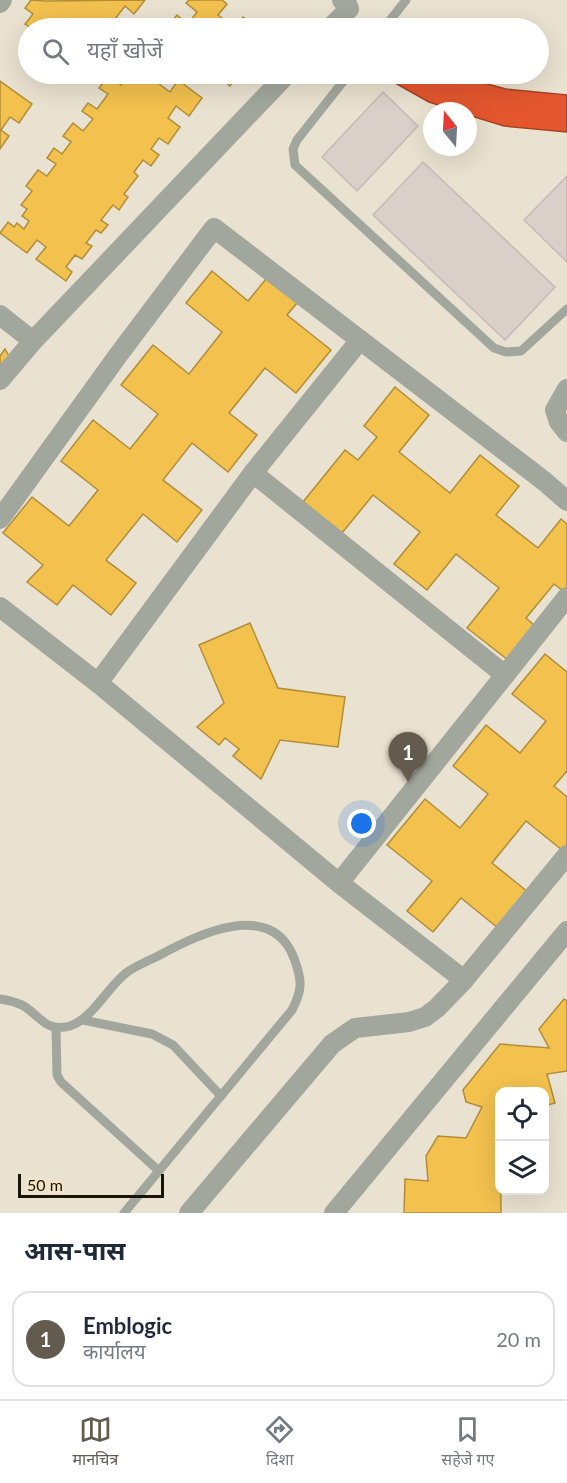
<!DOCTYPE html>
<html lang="hi">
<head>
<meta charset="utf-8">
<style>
	:root { --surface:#fff; --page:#f2f2f3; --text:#1f2937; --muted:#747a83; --line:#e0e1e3; --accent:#625b4e }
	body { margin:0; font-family:Lato,"Noto Sans Devanagari",sans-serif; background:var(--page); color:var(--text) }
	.controls { position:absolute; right:18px; bottom:18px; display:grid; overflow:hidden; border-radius:12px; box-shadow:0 6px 24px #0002 }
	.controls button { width:54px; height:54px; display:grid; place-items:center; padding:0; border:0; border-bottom:2px solid var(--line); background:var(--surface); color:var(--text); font:30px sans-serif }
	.compass { position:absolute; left:423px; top:102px; width:54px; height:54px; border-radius:50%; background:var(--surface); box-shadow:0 6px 24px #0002; rotate:342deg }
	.scale { position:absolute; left:18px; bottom:15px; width:146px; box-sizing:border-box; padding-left:6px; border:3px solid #191308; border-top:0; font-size:16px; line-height:21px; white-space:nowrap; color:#191308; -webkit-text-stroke:4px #f5e5c6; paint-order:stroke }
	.you { position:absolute; left:362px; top:824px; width:21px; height:21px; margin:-15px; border:4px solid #fff; border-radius:50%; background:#1a73e8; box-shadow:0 0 0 9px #1a73e833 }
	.badge { display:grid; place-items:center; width:39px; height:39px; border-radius:50%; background:var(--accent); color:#fff; font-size:20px; font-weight:700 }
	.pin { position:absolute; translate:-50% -50px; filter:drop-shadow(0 2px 3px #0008) }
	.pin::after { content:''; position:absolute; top:32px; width:21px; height:18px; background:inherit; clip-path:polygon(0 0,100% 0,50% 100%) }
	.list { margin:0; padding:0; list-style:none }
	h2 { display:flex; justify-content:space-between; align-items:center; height:78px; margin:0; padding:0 24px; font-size:26px }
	h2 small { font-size:20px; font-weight:400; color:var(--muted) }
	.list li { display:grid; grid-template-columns:39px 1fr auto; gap:18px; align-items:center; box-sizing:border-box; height:96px; margin:0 12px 12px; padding:0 12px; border:2px solid var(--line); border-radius:18px }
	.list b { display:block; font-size:22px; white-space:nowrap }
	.list p { margin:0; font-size:20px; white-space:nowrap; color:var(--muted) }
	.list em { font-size:20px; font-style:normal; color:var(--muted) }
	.icon { flex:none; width:33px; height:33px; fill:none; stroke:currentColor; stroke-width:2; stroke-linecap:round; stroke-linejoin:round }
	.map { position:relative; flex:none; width:567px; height:1213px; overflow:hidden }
	.search { position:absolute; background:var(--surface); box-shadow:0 6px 24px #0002; left:18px; right:18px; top:18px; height:66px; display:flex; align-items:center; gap:15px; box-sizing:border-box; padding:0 21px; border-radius:33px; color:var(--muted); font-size:22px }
	.sheet { height:186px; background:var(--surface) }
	nav { display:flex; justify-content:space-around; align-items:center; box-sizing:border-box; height:84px; border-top:2px solid var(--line); background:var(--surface); font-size:16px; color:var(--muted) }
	nav a { display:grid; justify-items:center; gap:3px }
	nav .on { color:var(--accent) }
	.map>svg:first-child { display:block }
	.homes { fill:#f2c14e; stroke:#b18d39; stroke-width:1.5 }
	.shops { fill:#e4572e; stroke:#a74323; stroke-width:1.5 }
	.building { fill:#dacfc9; stroke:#c5bab5; stroke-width:1.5 }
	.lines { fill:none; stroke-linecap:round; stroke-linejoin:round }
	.service { stroke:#a2a79d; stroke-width:9 }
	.minor { stroke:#a2a79d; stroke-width:20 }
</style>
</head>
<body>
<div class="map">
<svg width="567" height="1213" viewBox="0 0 567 1213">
	<rect width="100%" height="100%" fill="#eae2d0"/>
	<!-- homes -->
	<g class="homes">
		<polygon points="31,0 45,1 145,0 134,14 125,6 112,23 118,28 31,28 25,24 33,14 25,8"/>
		<polygon points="189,0 222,0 227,4 218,15 235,28 243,17 258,28 166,28 177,15 188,24 197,12 186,3"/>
		<polygon points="130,74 149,74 147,75 170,92 178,80 202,98 189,116 176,106 168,118 180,127 168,144 159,138 151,149 159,155 151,166 143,160 134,172 138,176 124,194 128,197 119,210 113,205 101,220 108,225 101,233 96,230 86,243 92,246 82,259 75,255 66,267 72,272 66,281 36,259 46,247 37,240 27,253 0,233 8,222 14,227 17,223 24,229 29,221 22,216 27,209 21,205 32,191 26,186 38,170 47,176 56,164 47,158 54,148 62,154 71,142 63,136 73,123 83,131 93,119 82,111 88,103 97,109 108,94 99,88 108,76 121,85"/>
		<polygon points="215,74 240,74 230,86"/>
		<polygon points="0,81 32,104 19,123 10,117 1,130 9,136 0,149"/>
		<polygon points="212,271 248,301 266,279 297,303 287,315 331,350 296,393 265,368 229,413 257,435 228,472 192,443 163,480 202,510 177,542 143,514 106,560 136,583 111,615 73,585 57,605 27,582 43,565 3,533 32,497 69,526 98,490 61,461 93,420 130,449 158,414 121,385 153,345 189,374 222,332 186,303"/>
		<polygon points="5,349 9,356 0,366 0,356"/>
		<polygon points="395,387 429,415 399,452 450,493 480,455 519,486 496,515 538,548 561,519 567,524 567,587 563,591 554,584 526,618 535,626 508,660 467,628 499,588 456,554 427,590 394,564 420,532 373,495 342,533 303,502 345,450 358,460 377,437 364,426"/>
		<polygon points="250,623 278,688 345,697 338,747 280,740 261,779 233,756 239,749 225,738 219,745 197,727 224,703 199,645"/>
		<polygon points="545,654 567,672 567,771 554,786 567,797 567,844 562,850 526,821 492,863 528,892 498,928 461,898 433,932 407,911 432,881 387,845 425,799 460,828 488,794 453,766 486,725 520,753 546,721 512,694"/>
		<polygon points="564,999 567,1001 567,1071 547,1074 555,1103 544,1106 544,1092 500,1092 501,1213 404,1213 405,1179 428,1181 426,1156 438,1136 466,1138 482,1107 466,1102 463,1090 500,1044 549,1048 539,1029"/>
	</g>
	<!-- shops -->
	<polygon class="shops" points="379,74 450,74 506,89 567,95 567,132 504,126 468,115 468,111 457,111 429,102"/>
	<!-- building -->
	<g class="building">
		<polygon points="383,92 418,126 357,191 322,157"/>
		<polygon points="423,162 555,287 505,340 373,215"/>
		<polygon points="567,176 567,262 524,220"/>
	</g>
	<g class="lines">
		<!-- service -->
		<g class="service">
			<polyline points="384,28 406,0"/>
			<polyline points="349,74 297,140 293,149 295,165 494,348 506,352 521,351 567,309"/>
			<path d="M0 999C7 1000 15 1002 22 1005 40 1015 45 1033 70 1026 92 1019 107 988 126 973 135 966 148 961 158 956 196 935 271 898 294 958 302 980 303 989 292 1010L124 1213"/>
			<polyline points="83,1020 152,1034 173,1045 221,1096"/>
			<polyline points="56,1028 57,1075 61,1082 159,1171"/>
		</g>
		<!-- minor -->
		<g class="minor">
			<polyline points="0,3 2,0"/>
			<polyline points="330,28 349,9 346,1 342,0"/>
			<polyline points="0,315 33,341"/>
			<polyline points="0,380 33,341 287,74"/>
			<polyline points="567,389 555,410 559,422 567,432"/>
			<polyline points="253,473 360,340"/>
			<polyline points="0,519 119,354 214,228 544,481 567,501"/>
			<polyline points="0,607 98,683 339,883 464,980"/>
			<polyline points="505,675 567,597"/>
			<polyline points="98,683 253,473 505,675 339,883"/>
			<polyline points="189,1213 332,1044 355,1028 409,1022 425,1017 437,1008 464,980 567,855"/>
			<polyline points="334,1213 567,931"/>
		</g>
	</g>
</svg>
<div class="controls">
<button><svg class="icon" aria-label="locate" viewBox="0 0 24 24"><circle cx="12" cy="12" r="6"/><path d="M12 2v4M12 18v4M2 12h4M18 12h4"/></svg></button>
<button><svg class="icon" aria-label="layers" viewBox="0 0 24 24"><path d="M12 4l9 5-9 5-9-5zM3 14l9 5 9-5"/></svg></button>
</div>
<svg class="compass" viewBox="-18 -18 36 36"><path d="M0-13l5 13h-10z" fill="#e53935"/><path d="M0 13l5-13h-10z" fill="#747a83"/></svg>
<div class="scale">50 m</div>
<div class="you"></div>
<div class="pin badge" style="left:408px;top:782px">1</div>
<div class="search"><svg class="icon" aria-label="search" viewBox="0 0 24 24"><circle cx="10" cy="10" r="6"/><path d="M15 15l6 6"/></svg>यहाँ खोजें</div>
</div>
<section class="sheet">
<h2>आस-पास<small></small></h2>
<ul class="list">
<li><span class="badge">1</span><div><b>Emblogic</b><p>कार्यालय</p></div><em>20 m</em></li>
</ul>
</section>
<nav>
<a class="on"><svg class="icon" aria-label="map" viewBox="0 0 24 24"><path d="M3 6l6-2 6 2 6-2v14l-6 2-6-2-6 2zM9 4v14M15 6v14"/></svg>मानचित्र</a>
<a><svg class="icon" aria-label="directions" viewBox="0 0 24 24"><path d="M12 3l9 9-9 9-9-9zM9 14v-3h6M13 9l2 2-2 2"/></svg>दिशा</a>
<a><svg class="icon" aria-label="saved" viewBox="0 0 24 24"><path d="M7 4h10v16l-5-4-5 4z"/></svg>सहेजे गए</a>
</nav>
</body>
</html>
